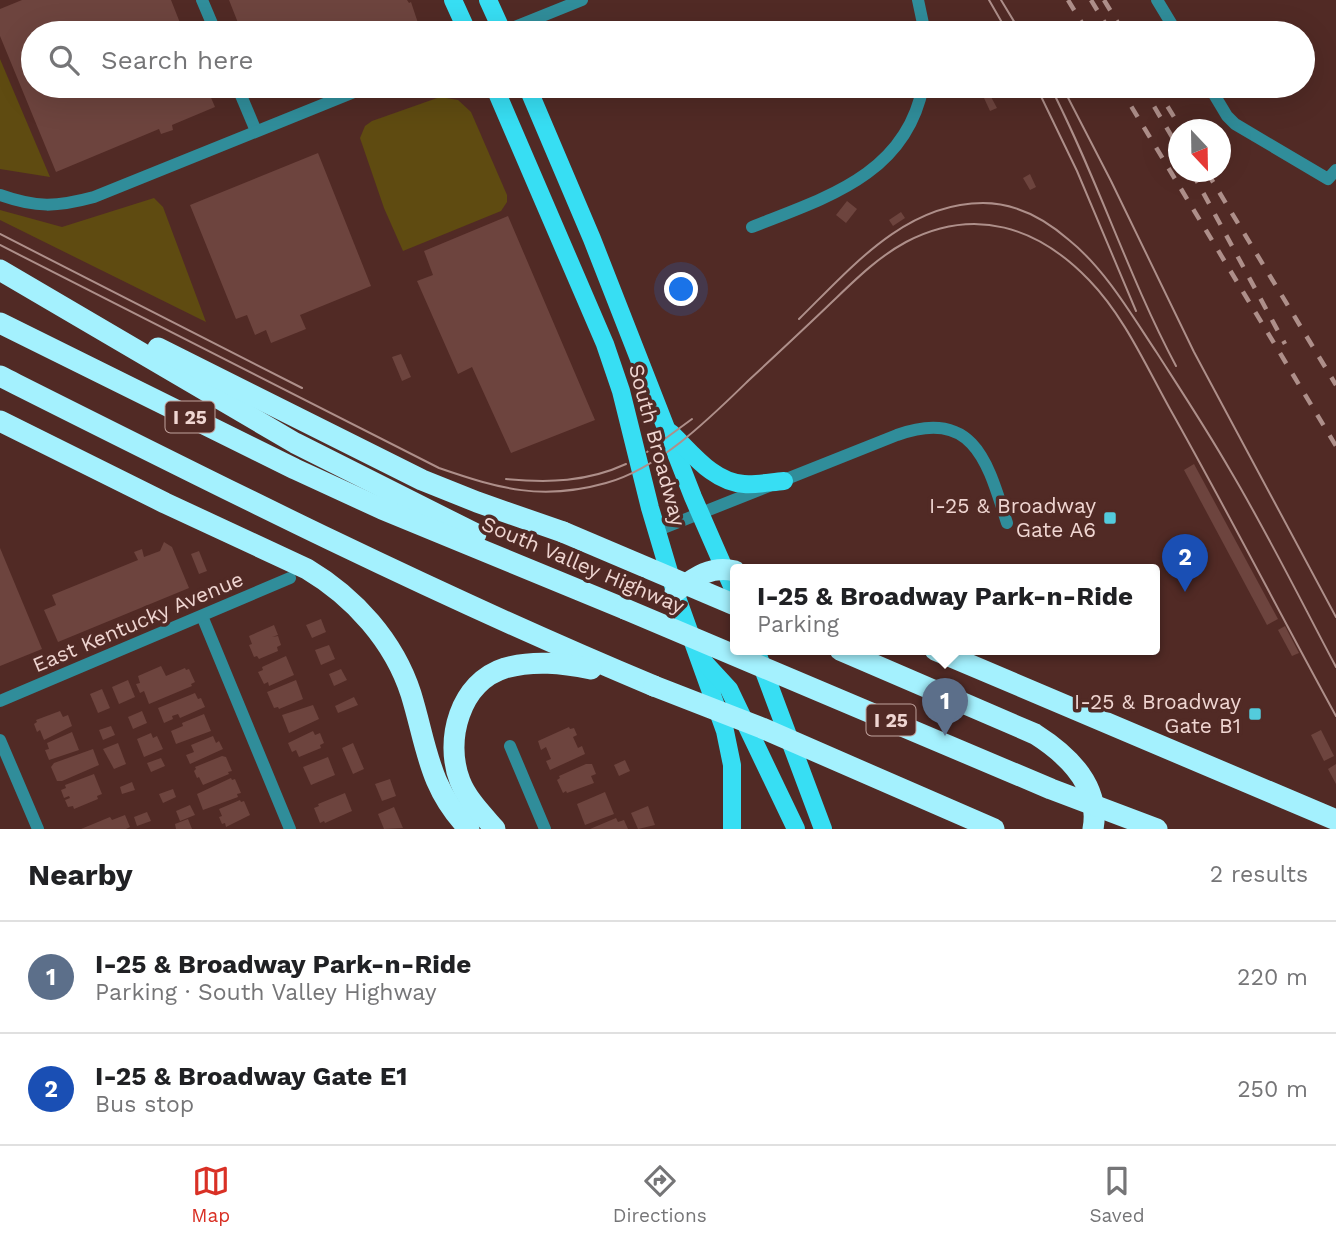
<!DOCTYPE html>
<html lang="en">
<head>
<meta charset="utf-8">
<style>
	:root { --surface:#fff; --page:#f6f6f6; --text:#202124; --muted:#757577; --line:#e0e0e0; --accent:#d93025 }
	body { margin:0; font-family:"Work Sans",sans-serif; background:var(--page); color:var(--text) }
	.compass { position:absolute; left:1168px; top:119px; width:63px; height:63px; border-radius:50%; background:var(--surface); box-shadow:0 7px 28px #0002; rotate:158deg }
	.you { position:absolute; left:682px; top:290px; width:24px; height:24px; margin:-18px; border:5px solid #fff; border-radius:50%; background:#1a73e8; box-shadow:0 0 0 10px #1a73e833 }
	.badge { display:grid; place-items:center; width:46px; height:46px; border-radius:50%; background:var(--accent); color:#fff; font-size:23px; font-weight:700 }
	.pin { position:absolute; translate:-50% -58px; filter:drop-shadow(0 2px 4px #0008) }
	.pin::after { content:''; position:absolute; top:37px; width:24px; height:21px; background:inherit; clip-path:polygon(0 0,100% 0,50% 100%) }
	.popup { position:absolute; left:730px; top:564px; width:430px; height:91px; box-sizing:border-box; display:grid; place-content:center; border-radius:7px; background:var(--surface); filter:drop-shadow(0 2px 5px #0005); font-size:23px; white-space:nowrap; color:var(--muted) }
	.popup b { font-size:26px; color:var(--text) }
	.popup::after { content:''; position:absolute; left:50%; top:100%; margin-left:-14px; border:14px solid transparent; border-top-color:var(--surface) }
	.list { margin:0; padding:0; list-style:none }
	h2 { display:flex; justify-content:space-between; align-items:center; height:91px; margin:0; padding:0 28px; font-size:30px }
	h2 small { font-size:23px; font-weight:400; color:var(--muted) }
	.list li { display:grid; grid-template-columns:46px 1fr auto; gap:21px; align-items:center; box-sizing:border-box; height:112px; padding:0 28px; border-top:2px solid var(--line) }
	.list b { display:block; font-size:26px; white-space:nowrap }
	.list p { margin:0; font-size:23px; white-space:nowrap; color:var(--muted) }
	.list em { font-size:23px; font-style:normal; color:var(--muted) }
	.icon { flex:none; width:38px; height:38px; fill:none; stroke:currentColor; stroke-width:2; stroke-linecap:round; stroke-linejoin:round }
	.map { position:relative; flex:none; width:1336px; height:829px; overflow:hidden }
	.search { position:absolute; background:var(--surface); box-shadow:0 7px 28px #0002; left:21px; right:21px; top:21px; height:77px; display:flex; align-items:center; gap:18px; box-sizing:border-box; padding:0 24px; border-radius:38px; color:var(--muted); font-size:26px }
	.sheet { height:315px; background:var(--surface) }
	nav { display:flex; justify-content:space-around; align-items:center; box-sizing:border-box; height:98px; border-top:2px solid var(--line); background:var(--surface); font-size:19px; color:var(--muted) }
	nav a { display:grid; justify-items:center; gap:4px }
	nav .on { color:var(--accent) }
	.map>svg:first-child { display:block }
	.green { fill:#5f4b11 }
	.building { fill:#6d443e }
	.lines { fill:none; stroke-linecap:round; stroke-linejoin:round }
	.street { stroke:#308d9a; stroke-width:12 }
	.primary { stroke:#37def3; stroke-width:18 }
	.highway { stroke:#a4f1fe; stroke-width:21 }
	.tram { stroke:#ae8f8a; stroke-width:2 }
	.rail { stroke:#ae8f8a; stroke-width:4.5; stroke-dasharray:12 12; stroke-linecap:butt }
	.highway-bridge { stroke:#a4f1fe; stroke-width:21 }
	.poi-dot { fill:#53cbdc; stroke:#512a25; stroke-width:2.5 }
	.labels { text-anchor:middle; stroke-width:7; stroke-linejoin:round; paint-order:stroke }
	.shield { fill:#512a25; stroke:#c0a29d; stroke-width:2 }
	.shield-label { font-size:19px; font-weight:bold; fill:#efd5d1 }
	.street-label { font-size:21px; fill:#efd5d1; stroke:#512a25 }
	.poi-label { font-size:21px; fill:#efd5d1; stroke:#512a25; text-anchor:end }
</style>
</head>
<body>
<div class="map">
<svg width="1336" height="829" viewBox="0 0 1336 829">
	<rect width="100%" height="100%" fill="#512a25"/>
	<!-- green -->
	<g class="green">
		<polygon points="0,59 50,177 0,169"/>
		<polygon points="440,97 458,100 471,112 507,195 507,202 501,211 403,251 384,208 360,138 365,126 372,121"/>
		<polygon points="154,198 163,207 206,322 0,220 0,210 62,227"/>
	</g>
	<!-- building -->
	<g class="building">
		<polygon points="22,0 171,0 184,33 33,33 33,86 206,86 215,107 172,125 173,130 161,134 159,129 56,172 0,36 0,9"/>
		<polygon points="229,0 407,0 409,3 411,2 420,29 410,33 242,33"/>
		<polygon points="990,95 997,108 990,111 984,98"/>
		<polygon points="318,153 371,286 300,315 306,329 271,343 266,330 255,335 247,315 236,319 190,205"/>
		<polygon points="1030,174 1036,187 1030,190 1023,178"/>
		<polygon points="847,201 857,209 846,223 836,215"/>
		<polygon points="901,212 905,218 893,226 889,220"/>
		<polygon points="508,216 595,420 511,453 472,367 458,374 417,281 433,275 424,251"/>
		<polygon points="401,354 411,377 402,381 392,357"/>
		<polygon points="1194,464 1278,619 1267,625 1184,470"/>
		<polygon points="164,542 172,547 189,588 58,642 44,610 56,605 52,595 138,560 134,552 142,549 144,557 160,551"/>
		<polygon points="0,548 42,649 0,666"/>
		<polygon points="199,551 207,571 199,574 191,554"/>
		<polygon points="321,619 326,632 312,638 306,625"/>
		<polygon points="274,625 278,635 272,637 278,636 281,645 277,647 278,651 259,659 257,656 254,657 249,645 252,644 249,636"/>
		<polygon points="1285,626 1299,653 1292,656 1278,630"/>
		<polygon points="329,645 335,659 321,665 315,650"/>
		<polygon points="286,656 294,675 269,686 268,682 264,684 258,672 263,670 262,667"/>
		<polygon points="161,666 166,676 185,668 186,670 189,669 195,682 191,684 192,686 149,704 144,691 140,693 136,684 140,683 138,676"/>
		<polygon points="341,669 347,680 334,686 329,674"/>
		<polygon points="128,680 135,697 119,704 112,687"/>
		<polygon points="296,680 303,699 279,709 278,707 274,708 267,692"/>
		<polygon points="102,689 110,708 98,713 90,694"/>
		<polygon points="195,693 198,699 201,698 205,707 180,718 178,714 172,716 173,719 164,723 158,708"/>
		<polygon points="354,697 358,705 338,713 335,706"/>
		<polygon points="313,705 319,719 289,733 282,715"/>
		<polygon points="60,711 63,717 68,715 72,726 44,740 40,730 37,732 34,724 37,722 36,720"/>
		<polygon points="142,711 147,723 133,729 128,717"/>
		<polygon points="204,714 211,731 176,744 171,731 183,726 182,723"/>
		<polygon points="111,726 115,735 103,740 99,730"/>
		<polygon points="569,727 570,729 574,728 577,735 573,737 578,748 582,746 585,754 550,770 546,761 551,759 546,747 541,750 538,741"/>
		<polygon points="1321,730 1334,756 1324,761 1311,735"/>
		<polygon points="313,731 315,735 320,733 324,743 320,745 321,748 299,757 296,750 292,752 288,743"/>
		<polygon points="72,732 79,750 49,760 45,750 49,749 47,743"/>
		<polygon points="151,733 153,738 157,736 163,749 144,757 137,739"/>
		<polygon points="213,736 216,743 219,741 223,749 190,764 186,755 194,752 191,745"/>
		<polygon points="118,743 126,764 114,769 103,749"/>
		<polygon points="353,743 364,769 353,774 342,748"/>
		<polygon points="93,749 99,765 62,781 57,781 51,767 54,763"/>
		<polygon points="222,756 226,757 232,771 228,772 229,774 203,785 199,777 197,778 194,771 196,769 195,767"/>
		<polygon points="328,757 335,775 311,785 303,767"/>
		<polygon points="161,758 165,766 151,772 147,763"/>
		<polygon points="625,760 630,771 619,776 614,765"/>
		<polygon points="586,764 592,764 596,774 591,776 594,783 567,793 566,791 563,793 557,780 560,778 559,776"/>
		<polygon points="1336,764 1336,784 1328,769"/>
		<polygon points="94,774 102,794 97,796 98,799 74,809 73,806 68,807 65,800 70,798 69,796 64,798 61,790 66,788 65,785"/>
		<polygon points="231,778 232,780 235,779 241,793 237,794 238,797 203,810 197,794"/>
		<polygon points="390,779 396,796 382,801 375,784"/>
		<polygon points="132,782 135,790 122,794 120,787"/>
		<polygon points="173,789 176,797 163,803 159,794"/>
		<polygon points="605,792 614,814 585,825 577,804"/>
		<polygon points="345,793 352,811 325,823 324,821 320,823 314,808 319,806 318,804"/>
		<polygon points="240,800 241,802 244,801 250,815 226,827 225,823 222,824 219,817 222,816 219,809"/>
		<polygon points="190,805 195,815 180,821 176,811"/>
		<polygon points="648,806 655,825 638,829 631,813"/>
		<polygon points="394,807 403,828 384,829 378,814"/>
		<polygon points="147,812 151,821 137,826 134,817"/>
		<polygon points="125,815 130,827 126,829 81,829 110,817 112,820"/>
		<polygon points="616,818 618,822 624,820 628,829 590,829"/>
		<polygon points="188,819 192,829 176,829 175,824"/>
	</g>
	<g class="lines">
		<!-- street -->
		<g class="street">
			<polyline points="202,0 216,33"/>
			<polyline points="918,0 925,33"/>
			<polyline points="1157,0 1177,33"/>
			<polyline points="500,33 582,0"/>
			<polyline points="237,86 256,131"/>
			<polyline points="1209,86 1227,116 1235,124 1328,179 1336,170"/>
			<path d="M0 195C36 208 57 207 94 197L369 86"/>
			<path d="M752 227C825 198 906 175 923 86"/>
			<path d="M656 531 897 435C975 407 988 464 1007 523"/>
			<polyline points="202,616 290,829"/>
			<polyline points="0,701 290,578"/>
			<polyline points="0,740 38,829"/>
			<polyline points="510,746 545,829"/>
		</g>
		<!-- primary -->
		<g class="primary">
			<polyline points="453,0 468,33"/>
			<polyline points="488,0 503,33"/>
			<polyline points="494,86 605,344 621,391 650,508 675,592 725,731 732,765 732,829"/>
			<polyline points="527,86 592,239 693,497 735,593"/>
			<path d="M671 433C692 453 713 482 744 484 757 485 771 482 784 481"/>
			<polyline points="756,650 823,829"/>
			<polyline points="705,663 729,689 796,829"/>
		</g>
		<!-- highway -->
		<g class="highway">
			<polyline points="0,270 295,443 476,534"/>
			<polyline points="0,323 295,469 382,509 625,609"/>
			<polyline points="158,348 422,480 477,502 563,532"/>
			<path d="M0 376C215 484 431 593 654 686"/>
			<path d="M0 421 165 503 307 569C354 597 394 641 411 694 427 746 428 787 469 829"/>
			<path d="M675 592C694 578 710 565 735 571"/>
			<path d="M840 650 1035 734C1068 755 1101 786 1093 829"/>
			<polyline points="935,650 1336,820"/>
			<path d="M495 829C482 814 467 799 460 781 444 740 460 682 505 668 534 660 562 663 591 669"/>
		</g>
		<!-- tram -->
		<g class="tram">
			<polyline points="989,0 1008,33"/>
			<polyline points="1001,0 1021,33"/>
			<polyline points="1036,86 1077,171 1136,311"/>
			<path d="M1050 86C1097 177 1128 276 1176 366"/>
			<polyline points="1062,86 1111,181 1194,352 1336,617"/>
			<polyline points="0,234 302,388"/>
			<path d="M0 245 439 468C500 489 542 501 606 483 660 468 710 418 749 380 777 354 805 328 832 302 855 280 878 257 906 242 975 206 1038 227 1089 280 1124 316 1146 366 1170 409 1227 510 1280 614 1336 716"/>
			<path d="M799 319C851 268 905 203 983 203 1016 203 1045 219 1069 240 1105 269 1131 314 1157 353 1182 392 1207 430 1230 470 1268 534 1301 601 1336 667"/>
			<polyline points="647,452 692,419"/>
			<path d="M506 479C548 483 587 482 626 464"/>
		</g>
		<!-- rail -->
		<g class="rail">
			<polyline points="1068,0 1088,33"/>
			<polyline points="1091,0 1111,33"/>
			<polyline points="1104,0 1124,33"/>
			<polyline points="1119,86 1336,446"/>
			<polyline points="1142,86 1178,147"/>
			<polyline points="1155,86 1182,130"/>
			<polyline points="1192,172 1285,344"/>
			<polyline points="1207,172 1336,385"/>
		</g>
		<!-- highway-bridge -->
		<g class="highway-bridge">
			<polyline points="563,532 735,605"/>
			<polyline points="625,609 1051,789 1157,829"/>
			<polyline points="654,686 762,728 994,829"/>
		</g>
	</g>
	<!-- markers -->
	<g class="poi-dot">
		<rect x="1103" y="511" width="14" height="14" rx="3.5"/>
		<rect x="1248" y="707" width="14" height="14" rx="3.5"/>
	</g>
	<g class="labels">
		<!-- shield labels -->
		<g class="shield">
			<rect x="165.5" y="401.5" width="49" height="31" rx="5"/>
			<rect x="866.5" y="704.5" width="49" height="31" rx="5"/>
		</g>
		<g class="shield-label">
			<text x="190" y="424">I 25</text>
			<text x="891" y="727">I 25</text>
		</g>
		<!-- street labels -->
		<g class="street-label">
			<text transform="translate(657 445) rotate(75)" y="7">South Broadway</text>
			<text transform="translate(583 565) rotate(23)" y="7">South Valley Highway</text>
			<text transform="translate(138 622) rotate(-23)" y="7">East Kentucky Avenue</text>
		</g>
		<!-- poi labels -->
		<g class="poi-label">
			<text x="1096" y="513">I-25 &amp; Broadway<tspan x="1096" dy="24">Gate A6</tspan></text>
			<text x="1241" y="709">I-25 &amp; Broadway<tspan x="1241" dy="24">Gate B1</tspan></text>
		</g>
	</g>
</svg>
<svg class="compass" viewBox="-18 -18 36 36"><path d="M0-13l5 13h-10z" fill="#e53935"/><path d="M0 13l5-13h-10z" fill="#757577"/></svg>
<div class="you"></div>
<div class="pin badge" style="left:945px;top:736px;background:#5c6f8a">1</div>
<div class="popup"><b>I-25 &amp; Broadway Park-n-Ride</b>Parking</div>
<div class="pin badge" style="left:1185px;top:592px;background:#1a4fb4">2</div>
<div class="search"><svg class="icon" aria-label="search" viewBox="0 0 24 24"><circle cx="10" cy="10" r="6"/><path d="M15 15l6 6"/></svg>Search here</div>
</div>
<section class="sheet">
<h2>Nearby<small>2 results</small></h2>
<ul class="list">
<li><span class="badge" style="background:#5c6f8a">1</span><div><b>I-25 &amp; Broadway Park-n-Ride</b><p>Parking · South Valley Highway</p></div><em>220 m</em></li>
<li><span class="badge" style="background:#1a4fb4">2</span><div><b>I-25 &amp; Broadway Gate E1</b><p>Bus stop</p></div><em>250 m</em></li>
</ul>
</section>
<nav>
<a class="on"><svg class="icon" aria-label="map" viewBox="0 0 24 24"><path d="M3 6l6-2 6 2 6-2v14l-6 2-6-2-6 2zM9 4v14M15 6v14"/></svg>Map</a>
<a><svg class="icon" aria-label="directions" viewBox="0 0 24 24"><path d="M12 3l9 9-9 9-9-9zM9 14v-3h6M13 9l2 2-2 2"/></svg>Directions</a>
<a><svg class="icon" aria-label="saved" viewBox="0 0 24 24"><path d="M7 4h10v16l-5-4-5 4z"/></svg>Saved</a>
</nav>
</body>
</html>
